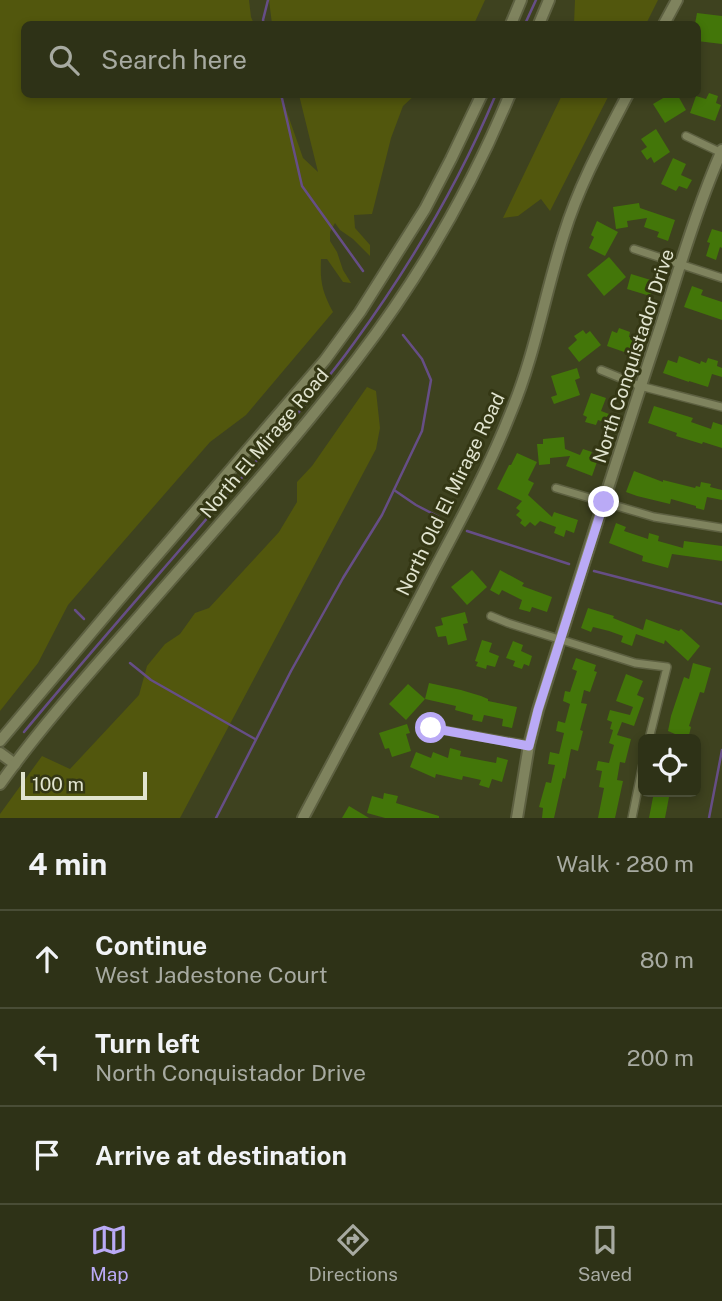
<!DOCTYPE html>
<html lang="en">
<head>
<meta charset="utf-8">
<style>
	:root { --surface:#2e3217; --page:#363a20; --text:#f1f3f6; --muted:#a7aaa1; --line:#494d36; --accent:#baaaf6 }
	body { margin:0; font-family:"Public Sans",sans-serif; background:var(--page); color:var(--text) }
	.controls { position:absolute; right:21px; bottom:21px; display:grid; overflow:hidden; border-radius:10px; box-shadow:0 4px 10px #0003 }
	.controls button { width:63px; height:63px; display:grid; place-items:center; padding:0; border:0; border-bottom:2px solid var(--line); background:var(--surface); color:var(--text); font:35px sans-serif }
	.scale { position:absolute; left:21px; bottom:18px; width:126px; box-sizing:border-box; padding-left:7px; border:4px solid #e1e4cf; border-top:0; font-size:19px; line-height:24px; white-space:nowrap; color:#e1e4cf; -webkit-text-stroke:5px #343714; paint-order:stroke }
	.stop { position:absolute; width:21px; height:21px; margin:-16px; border:5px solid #baaaf6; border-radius:50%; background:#fff }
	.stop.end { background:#baaaf6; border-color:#fff; box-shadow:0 2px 7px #0008 }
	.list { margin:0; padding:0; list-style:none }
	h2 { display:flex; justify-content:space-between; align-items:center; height:91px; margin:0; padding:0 28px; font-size:30px }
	h2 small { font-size:23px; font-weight:400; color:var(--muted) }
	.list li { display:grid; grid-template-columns:46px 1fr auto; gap:21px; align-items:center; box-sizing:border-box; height:98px; padding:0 28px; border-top:2px solid var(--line) }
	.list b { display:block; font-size:26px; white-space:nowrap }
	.list p { margin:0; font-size:23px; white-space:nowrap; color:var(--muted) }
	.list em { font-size:23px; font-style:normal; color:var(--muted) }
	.icon { flex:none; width:38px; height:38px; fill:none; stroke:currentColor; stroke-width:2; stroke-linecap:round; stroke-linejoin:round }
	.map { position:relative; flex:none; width:722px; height:818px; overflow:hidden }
	.search { position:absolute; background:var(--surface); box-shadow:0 4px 10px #0003; left:21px; right:21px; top:21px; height:77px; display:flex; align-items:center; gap:18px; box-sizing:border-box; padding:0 24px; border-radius:10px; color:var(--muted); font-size:26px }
	.sheet { height:385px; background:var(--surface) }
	nav { display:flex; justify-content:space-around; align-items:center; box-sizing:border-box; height:98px; border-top:2px solid var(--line); background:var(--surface); font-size:19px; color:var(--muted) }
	nav a { display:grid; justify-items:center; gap:4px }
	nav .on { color:var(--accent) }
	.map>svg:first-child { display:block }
	.green { fill:#52570d }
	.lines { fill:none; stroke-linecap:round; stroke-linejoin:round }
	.stream { stroke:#664e86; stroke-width:2.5 }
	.building { fill:#437609 }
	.street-casing { stroke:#5d6041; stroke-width:10 }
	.secondary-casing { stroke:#5d6041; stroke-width:14 }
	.street { stroke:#7f835e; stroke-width:7 }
	.secondary { stroke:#7f835e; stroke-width:10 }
	.route { stroke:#baaaf6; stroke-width:9 }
	.labels { text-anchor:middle; stroke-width:6; stroke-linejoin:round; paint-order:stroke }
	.street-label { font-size:19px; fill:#e1e4cf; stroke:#343714 }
</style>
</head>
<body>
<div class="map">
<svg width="722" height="818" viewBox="0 0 722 818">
	<rect width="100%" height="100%" fill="#3e421f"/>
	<!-- green -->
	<g class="green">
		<path d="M0 0H249L251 17 254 24H24V94L281 95 303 158 318 172 299 95H415L403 106 391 138 372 214 354 215 355 228 370 245V256L353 239 340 230 335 223 330 232V241L337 252 343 270 351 283 343 282 327 259H321C320 282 322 291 333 312L246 415 210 442 68 605 38 663 0 711Z"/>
		<polygon points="269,0 485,0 474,24 272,24"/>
		<polygon points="575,0 658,0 646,24 574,24"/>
		<polygon points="562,95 609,95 550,211 541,199 518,216 503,218"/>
		<polygon points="367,387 376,391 380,428 376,449 180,818 0,818 0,814 42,756 70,769 139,695 147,666 165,644 180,634 195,613 209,608 279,532 297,502 297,482 312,466"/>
	</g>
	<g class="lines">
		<!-- stream -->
		<g class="stream">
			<polyline points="264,24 263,20 268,0"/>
			<polyline points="525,24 536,0"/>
			<polyline points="281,94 302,186 363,271"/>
			<polyline points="394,490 416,505 439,517"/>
			<polyline points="467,531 569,564"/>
			<polyline points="594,571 722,604"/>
			<polyline points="75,610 84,619"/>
			<polyline points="130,663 151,680 255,739"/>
			<path d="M24 732C96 645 172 560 245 474 282 431 321 389 354 343 410 266 459 183 496 94"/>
			<polyline points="216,818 291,671 343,578 382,515 422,431 431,380 422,359 403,335"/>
			<polyline points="709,818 722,750"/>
		</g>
	</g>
	<!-- building -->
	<g class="building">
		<polygon points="697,13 722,16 722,44 697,41 697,24 695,24"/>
		<polygon points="709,93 718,96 716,103 721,105 715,121 690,113 696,96 706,99"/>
		<polygon points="670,94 677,94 686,110 665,123 653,104"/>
		<polygon points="656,129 670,152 654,163 651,157 647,160 641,151 647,147 641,139"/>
		<polygon points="673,158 686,164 681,175 692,180 687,189 679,186 676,191 661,184"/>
		<polygon points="639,203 640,208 675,220 668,241 657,237 659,232 644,227 647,218 627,221 628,227 616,229 613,207"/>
		<polygon points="597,221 618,232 605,256 589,248 594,237 591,235"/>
		<polygon points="712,229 722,232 722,248 720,247 716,260 706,256 710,243 707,242"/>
		<polygon points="609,257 626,277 604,296 587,275"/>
		<polygon points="631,274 654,281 650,296 627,289"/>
		<polygon points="692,286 703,290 701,295 722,302 722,320 684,307"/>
		<polygon points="619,328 630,332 629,337 635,339 630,354 607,346 612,331 617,333"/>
		<polygon points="583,330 586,334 590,331 601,345 579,362 568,348 577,340 574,336"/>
		<polygon points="679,356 700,364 701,361 706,363 708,358 718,361 717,366 722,368 722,377 712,374 708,387 689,381 689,382 663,373 668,360 677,363"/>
		<polygon points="577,368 580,378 575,380 580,395 554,404 551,397 557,395 551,376"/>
		<polygon points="591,393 606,398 601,411 609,414 606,423 598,420 596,425 585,422 587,417 583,415"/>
		<polygon points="654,406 693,418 691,422 711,429 713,422 722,425 722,448 703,442 702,444 676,436 677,433 648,423"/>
		<polygon points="564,437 565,449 580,455 583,449 592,452 589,458 597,462 592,476 566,466 570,456 550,458 550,464 539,465 537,444 543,444 543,439"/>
		<polygon points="517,453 537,462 528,480 534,483 528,495 552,517 554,512 578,520 574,533 566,530 564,537 554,533 556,527 540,521 535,526 530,522 525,527 520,523 522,520 516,515 520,511 516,508 522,501 497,489 509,465 511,465"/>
		<polygon points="634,471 663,482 663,480 695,488 696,486 700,487 701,482 711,484 710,487 722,490 722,500 707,497 704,510 696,508 696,506 671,499 670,504 637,496 626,492"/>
		<polygon points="616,523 626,527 624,531 648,539 649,533 659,536 658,541 683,548 684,541 722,546 722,561 672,554 668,568 642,561 643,556 609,543"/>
		<polygon points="472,570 487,587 467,605 451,587"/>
		<polygon points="500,570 524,583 522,586 552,597 547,612 532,607 530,612 519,609 522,600 502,590 499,595 490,590"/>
		<polygon points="588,608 614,616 613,618 643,630 646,619 679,631 681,629 700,646 688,661 665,640 664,644 636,634 632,646 621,642 623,636 609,631 593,627 591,632 581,628"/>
		<polygon points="465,612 468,623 463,624 467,640 448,645 446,636 438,637 435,627 443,625 441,618"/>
		<polygon points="482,640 492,643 489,652 499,656 495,667 487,665 486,669 476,666 478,662 475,661"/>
		<polygon points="513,641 523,645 521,651 532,656 529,666 524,664 522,669 513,666 515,661 506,658"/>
		<polygon points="576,658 596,665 594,671 597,672 590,692 584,690 581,703 587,704 580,730 583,731 578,751 571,749 565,779 563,778 554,818 542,818 543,808 539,807 546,782 551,783 555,765 548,764 550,752 559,754 564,733 556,731 558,721 565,723 570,704 563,701 565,691 570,692 577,671 572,669"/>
		<polygon points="693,663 711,668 704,693 700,692 689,726 691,727 688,739 673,739 675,734 668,731 671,716 684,677 689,679"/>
		<polygon points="626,674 643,681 637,695 644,698 634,726 622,722 617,735 631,739 625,763 620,762 617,780 623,781 615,818 598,818 604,788 599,787 602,771 596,770 598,761 609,763 614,745 609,743 613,730 610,729 612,722 607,720 610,710 630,715 633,707 616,701"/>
		<polygon points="429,683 461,690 481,696 488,699 488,701 517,707 512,728 502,726 503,719 484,715 482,722 472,720 473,715 455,710 456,706 425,699"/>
		<polygon points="408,684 425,699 406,720 389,704"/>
		<polygon points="407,724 410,733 406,734 411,751 392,757 389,748 385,749 379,733"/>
		<polygon points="450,748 461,751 460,756 480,760 496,763 497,757 508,760 502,782 492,779 489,788 479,785 481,780 463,776 462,780 436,774 435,778 410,767 416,752 431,758 433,752 448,758"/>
		<polygon points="654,792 670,792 665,818 649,818"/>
		<polygon points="384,793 398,796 396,803 439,816 439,818 385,818 367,813 372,796 383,799"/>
		<polygon points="349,806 369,818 342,818"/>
	</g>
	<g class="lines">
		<!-- street casing -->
		<g class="street-casing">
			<g id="street">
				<polyline points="686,136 722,153"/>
				<polyline points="634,249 722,278"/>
				<polyline points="601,370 640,386 722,407"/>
				<polyline points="556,488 654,517 722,528"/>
				<polyline points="491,616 508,623 635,663 667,667 649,739"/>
				<polyline points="431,728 529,745"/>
				<polyline points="632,818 643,764"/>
			</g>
		</g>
		<!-- secondary casing -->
		<g class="secondary-casing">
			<g id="secondary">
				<polyline points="511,24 521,0"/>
				<polyline points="539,24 549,0"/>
				<polyline points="664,24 677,0"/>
				<polyline points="0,741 117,602 325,360 360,312 425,209 451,159 482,94"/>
				<polyline points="0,753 15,764"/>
				<path d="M0 784C43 724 93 669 142 613 214 530 290 447 357 359 419 278 471 189 510 94"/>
				<path d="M303 818C346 737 390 656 432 574 460 521 489 468 511 412 535 355 545 293 564 234 579 185 604 140 628 94"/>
				<path d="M517 818 529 745 538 710C576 589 614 467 654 346 676 281 694 214 722 150"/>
			</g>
		</g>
		<!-- street -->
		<use href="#street" class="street"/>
		<!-- secondary -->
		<use href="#secondary" class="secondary"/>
	</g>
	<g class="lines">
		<!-- route -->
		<polyline class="route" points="431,728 529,746 538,710 604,502"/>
	</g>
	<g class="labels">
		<!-- street labels -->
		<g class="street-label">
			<text transform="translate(633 356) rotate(-72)" y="7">North Conquistador Drive</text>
			<text transform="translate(264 443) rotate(-50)" y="7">North El Mirage Road</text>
			<text transform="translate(450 494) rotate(-64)" y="7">North Old El Mirage Road</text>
		</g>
	</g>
</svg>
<div class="controls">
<button><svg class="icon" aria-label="locate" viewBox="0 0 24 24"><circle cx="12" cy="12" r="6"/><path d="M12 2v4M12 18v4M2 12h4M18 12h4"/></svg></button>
</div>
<div class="scale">100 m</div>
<div class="stop" style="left:431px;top:728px"></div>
<div class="stop end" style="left:604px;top:502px"></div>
<div class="search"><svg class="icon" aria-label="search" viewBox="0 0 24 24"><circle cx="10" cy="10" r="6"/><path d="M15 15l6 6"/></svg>Search here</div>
</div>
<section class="sheet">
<h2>4 min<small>Walk · 280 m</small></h2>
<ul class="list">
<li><svg class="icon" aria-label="ahead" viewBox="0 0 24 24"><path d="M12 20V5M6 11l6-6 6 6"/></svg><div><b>Continue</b><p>West Jadestone Court</p></div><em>80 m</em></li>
<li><svg class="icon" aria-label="left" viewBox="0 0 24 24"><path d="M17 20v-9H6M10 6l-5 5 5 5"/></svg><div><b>Turn left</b><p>North Conquistador Drive</p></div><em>200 m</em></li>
<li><svg class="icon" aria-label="arrive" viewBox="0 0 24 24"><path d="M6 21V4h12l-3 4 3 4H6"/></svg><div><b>Arrive at destination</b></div></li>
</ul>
</section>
<nav>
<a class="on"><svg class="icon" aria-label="map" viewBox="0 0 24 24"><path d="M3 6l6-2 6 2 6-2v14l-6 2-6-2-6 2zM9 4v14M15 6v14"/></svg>Map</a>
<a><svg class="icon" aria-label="directions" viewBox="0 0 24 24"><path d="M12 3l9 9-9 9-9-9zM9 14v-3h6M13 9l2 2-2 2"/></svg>Directions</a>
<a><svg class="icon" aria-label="saved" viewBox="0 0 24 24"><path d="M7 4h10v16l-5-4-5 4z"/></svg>Saved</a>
</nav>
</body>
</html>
